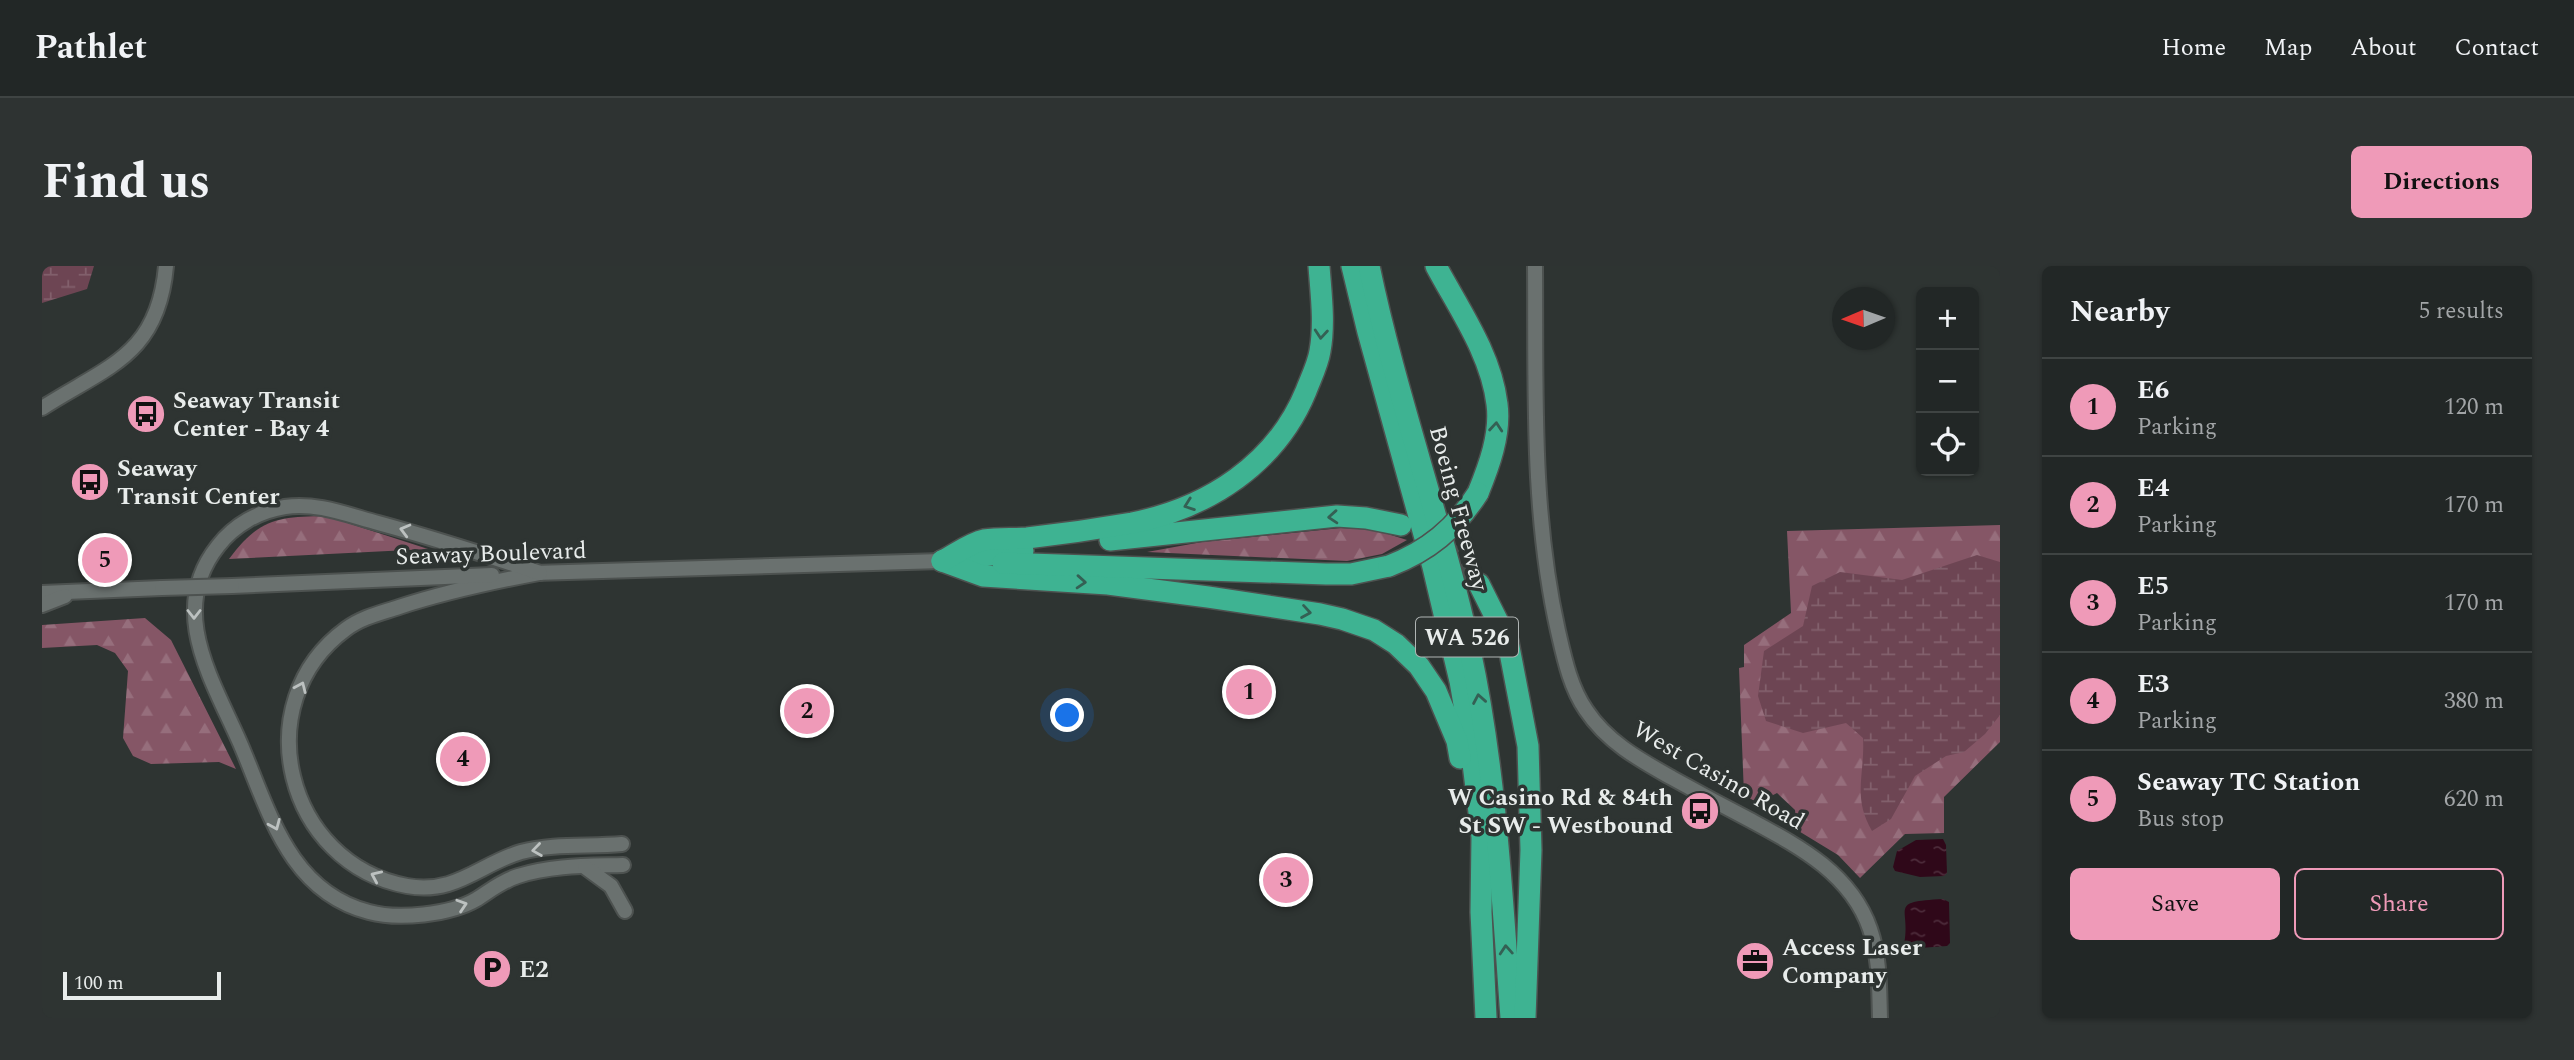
<!DOCTYPE html>
<html lang="en">
<head>
<meta charset="utf-8">
<style>
	:root { --surface:#222726; --page:#2e3332; --text:#f1f3f6; --muted:#a2a5a7; --line:#3f4443; --accent:#ef9ab8 }
	body { margin:0; font-family:Spectral,serif; background:var(--page); color:var(--text) }
	.controls { position:absolute; right:21px; top:21px; display:grid; overflow:hidden; border-radius:10px; box-shadow:0 2px 5px #0004 }
	.controls button { width:63px; height:63px; display:grid; place-items:center; padding:0; border:0; border-bottom:2px solid var(--line); background:var(--surface); color:var(--text); font:35px sans-serif }
	.compass { position:absolute; left:1790px; top:21px; width:63px; height:63px; border-radius:50%; background:var(--surface); box-shadow:0 2px 5px #0004; rotate:268deg }
	.scale { position:absolute; left:21px; bottom:18px; width:158px; box-sizing:border-box; padding-left:7px; border:4px solid #e8eceb; border-top:0; font-size:19px; line-height:24px; white-space:nowrap; color:#e8eceb; -webkit-text-stroke:5px #2e3432; paint-order:stroke }
	.you { position:absolute; left:1026px; top:450px; width:24px; height:24px; margin:-18px; border:5px solid #fff; border-radius:50%; background:#1a73e8; box-shadow:0 0 0 10px #1a73e833 }
	.badge { display:grid; place-items:center; width:46px; height:46px; border-radius:50%; background:var(--accent); color:#111; font-size:23px; font-weight:700 }
	.pin { position:absolute; translate:-50% -50%; border:4px solid #fff; box-shadow:0 2px 7px #0006 }
	.list { margin:0; padding:0; list-style:none }
	h2 { display:flex; justify-content:space-between; align-items:center; height:91px; margin:0; padding:0 28px; font-size:30px }
	h2 small { font-size:23px; font-weight:400; color:var(--muted) }
	.list li { display:grid; grid-template-columns:46px 1fr auto; gap:21px; align-items:center; box-sizing:border-box; height:98px; padding:0 28px; border-top:2px solid var(--line) }
	.list b { display:block; font-size:26px; white-space:nowrap }
	.list p { margin:0; font-size:23px; white-space:nowrap; color:var(--muted) }
	.list em { font-size:23px; font-style:normal; color:var(--muted) }
	.actions { display:flex; gap:14px; padding:21px 28px }
	.actions a { flex:1; padding:16px 0; border:2px solid var(--accent); border-radius:10px; text-align:center; font-size:24px; color:var(--accent) }
	.actions .main { background:var(--accent); color:#111 }
	.icon { flex:none; width:38px; height:38px; fill:none; stroke:currentColor; stroke-width:2; stroke-linecap:round; stroke-linejoin:round }
	.map { position:relative; flex:none; width:1958px; height:752px; overflow:hidden; border-radius:10px }
	header { display:flex; align-items:center; gap:42px; box-sizing:border-box; height:98px; padding:0 35px; background:var(--surface); border-bottom:2px solid var(--line) }
	header strong { font-size:33px }
	nav { display:flex; gap:38px; margin-inline-start:auto; font-size:24px }
	.intro { display:flex; align-items:center; justify-content:space-between; box-sizing:border-box; height:168px; padding:0 42px }
	h1 { margin:0; font-size:49px }
	.button { padding:18px 32px; border-radius:10px; background:var(--accent); color:#111; font-size:24px; font-weight:700 }
	main { display:flex; gap:42px; padding:0 42px }
	aside { flex:1; background:var(--surface); border-radius:10px; box-shadow:0 2px 5px #0004 }
	.map>svg:first-child { display:block }
	.forest { fill:url(#forest-firs) }
	.wetland { fill:url(#wetland-marsh) }
	.water { fill:url(#water-ripples) }
	.lines { fill:none; stroke-linecap:round; stroke-linejoin:round }
	.highway-tunnel { stroke:#4a504e; stroke-width:21; stroke-dasharray:21 10; stroke-linecap:butt }
	.minor-casing { stroke:#4d5250; stroke-width:18 }
	.highway-casing { stroke:#4d5250; stroke-width:24 }
	.minor { stroke:#6a716f; stroke-width:14 }
	.highway { stroke:#3eb392; stroke-width:21 }
	.minor-bridge-casing { stroke:#4d5250; stroke-width:18; stroke-linecap:butt }
	.highway-bridge-casing { stroke:#4d5250; stroke-width:24; stroke-linecap:butt }
	.minor-bridge { stroke:#6a716f; stroke-width:14 }
	.highway-bridge { stroke:#3eb392; stroke-width:21 }
	.oneway { stroke:#346054 }
	.oneway2 { stroke:#bcc1c0 }
	.labels { text-anchor:middle; stroke-width:7; stroke-linejoin:round; paint-order:stroke }
	.shield { fill:#2e3432; stroke:#b0b5b4; stroke-width:2 }
	.shield-label { font-size:23px; font-weight:bold; fill:#e8eceb }
	.poi-label { font-size:24px; font-weight:bold; fill:#e8eceb; stroke:#2e3432; text-anchor:start }
	.street-label { font-size:24px; fill:#e8eceb; stroke:#2e3432 }
</style>
</head>
<body>
<header>
<strong>Pathlet</strong>
<nav><a>Home</a><a>Map</a><a>About</a><a>Contact</a></nav>
</header>
<div class="intro"><h1>Find us</h1><a class="button">Directions</a></div>
<main>
<div class="map">
<svg width="1958" height="752" viewBox="0 0 1958 752">
	<defs>
		<pattern id="forest-firs" width="22" height="20" patternUnits="userSpaceOnUse" patternTransform="scale(1.75)"><rect width="22" height="20" fill="#855666"/><path d="M5 1l3.5 6h-7zM16 11l3.5 6h-7z" fill="#966e7c"/></pattern>
		<pattern id="wetland-marsh" width="20" height="14" patternUnits="userSpaceOnUse" patternTransform="scale(1.75)"><rect width="20" height="14" fill="#6d4553"/><path d="M1 5h8M5 5V1M11 12h8M15 12V8" fill="none" stroke="#82606c"/></pattern>
		<pattern id="water-ripples" width="26" height="14" patternUnits="userSpaceOnUse" patternTransform="scale(1.75)"><rect width="26" height="14" fill="#2f0819"/><path d="M2 4q2-2 4 0t4 0M15 11q2-2 4 0t4 0" fill="none" stroke="#4d2c3b"/></pattern>
	</defs>
	<rect width="100%" height="100%" fill="#2e3432"/>
	<!-- forest -->
	<g class="forest">
		<path d="M284 250 386 283 187 293C218 252 235 251 284 250Z"/>
		<polygon points="1958,259 1958,476 1902,531 1902,567 1863,568 1818,612 1796,589 1755,564 1753,544 1735,527 1716,537 1702,529 1697,402 1702,401 1702,379 1749,347 1745,265"/>
		<polygon points="1299,262 1333,264 1365,274 1340,288 1305,295 1105,286 1160,276"/>
		<polygon points="103,352 129,374 194,503 177,496 109,498 91,490 81,472 86,405 73,387 55,379 0,382 0,359"/>
	</g>
	<!-- wetland -->
	<g class="wetland">
		<polygon points="0,0 52,0 45,23 0,37"/>
		<path d="M1935 289 1958 296V449L1943 468 1922 486 1904 490 1873 510 1849 553 1830 565C1810 531 1823 509 1821 472L1804 457 1761 467 1724 455 1716 430 1722 385 1761 360 1770 320 1798 306 1860 314Z"/>
	</g>
	<!-- water -->
	<g class="water">
		<polygon points="1901,573 1904,579 1905,607 1902,610 1878,611 1853,605 1851,601 1855,585 1874,574"/>
		<path d="M1901 633 1907 636 1908 677 1905 680 1864 683 1862 679C1870 641 1844 636 1901 633Z"/>
	</g>
	<g class="lines">
		<!-- highway-tunnel -->
		<polyline class="highway-tunnel" points="1396,278 1417,295 1437,318"/>
		<!-- minor casing -->
		<g class="minor-casing">
			<g id="minor">
				<path d="M1493 0C1494 122 1489 245 1516 365 1522 391 1528 421 1544 444 1565 476 1598 494 1630 512 1657 527 1683 541 1710 555 1758 581 1809 608 1828 663 1838 692 1837 722 1838 752"/>
				<path d="M0 142C65 100 116 90 124 0"/>
				<polyline points="492,307 900,295"/>
				<path d="M497 307C449 316 403 326 357 341 339 347 320 351 304 363 203 437 244 598 365 620 413 629 438 598 479 586 511 577 547 581 580 578"/>
				<path d="M498 307C444 289 391 272 336 257 306 249 274 236 243 241 217 245 192 259 176 280 125 344 170 413 198 477 227 544 246 625 327 646 356 654 408 649 435 633 449 624 460 615 476 610 510 599 546 600 581 599"/>
				<polyline points="190,320 450,309"/>
				<polyline points="0,327 120,322"/>
				<polyline points="0,339 23,330"/>
				<polyline points="543,601 569,620 583,645"/>
			</g>
		</g>
		<!-- highway casing -->
		<g class="highway-casing">
			<g id="highway">
				<polyline points="1310,0 1326,66 1391,301 1418,415 1428,473 1440,571 1439,646 1444,752"/>
				<path d="M1327 0C1354 130 1400 255 1428 384 1454 505 1460 629 1469 752"/>
				<path d="M1394 0C1417 43 1449 88 1455 138 1459 168 1447 200 1436 227"/>
				<polyline points="1068,274 1295,250 1324,252 1359,259"/>
				<polyline points="916,293 981,285"/>
				<polyline points="900,295 941,310 1066,318 1166,331 1278,348 1300,353 1332,364 1354,378 1377,400 1394,425 1415,475 1418,492"/>
				<path d="M900 295C912 289 928 277 942 274 956 272 971 273 985 272 1020 268 1055 263 1090 257 1166 242 1234 198 1264 125 1269 112 1276 98 1278 85 1283 57 1279 28 1277 0"/>
				<polyline points="961,297 1284,308 1309,308 1347,300"/>
				<polyline points="1437,318 1466,376 1486,480 1489,584 1483,752"/>
			</g>
		</g>
		<!-- minor -->
		<use href="#minor" class="minor"/>
		<!-- highway -->
		<use href="#highway" class="highway"/>
		<!-- minor-bridge casing -->
		<g class="minor-bridge-casing">
			<polyline id="minor-bridge" points="120,322 190,320"/>
		</g>
		<!-- highway-bridge casing -->
		<g class="highway-bridge-casing">
			<path id="highway-bridge" d="M1347 300C1386 285 1413 263 1436 227"/>
		</g>
		<!-- minor-bridge -->
		<use href="#minor-bridge" class="minor-bridge"/>
		<!-- highway-bridge -->
		<use href="#highway-bridge" class="highway-bridge"/>
	</g>
	<!-- one-way arrows -->
	<defs><path id="oneway-chevron" d="M-2-3.5L2.5 0L-2 3.5" fill="none" stroke-width="1.6" stroke-linecap="round" stroke-linejoin="round" transform="scale(1.75)"/></defs>
	<g class="oneway">
		<use href="#oneway-chevron" transform="translate(1279 68) rotate(95)"/>
		<use href="#oneway-chevron" transform="translate(1454 161) rotate(-85)"/>
		<use href="#oneway-chevron" transform="translate(1147 239) rotate(160)"/>
		<use href="#oneway-chevron" transform="translate(1291 251) rotate(176)"/>
		<use href="#oneway-chevron" transform="translate(1039 316) rotate(4)"/>
		<use href="#oneway-chevron" transform="translate(1264 346) rotate(9)"/>
		<use href="#oneway-chevron" transform="translate(1437 433) rotate(-100)"/>
		<use href="#oneway-chevron" transform="translate(1464 684) rotate(-94)"/>
	</g>
	<g class="oneway2">
		<use href="#oneway-chevron" transform="translate(363 264) rotate(-165)"/>
		<use href="#oneway-chevron" transform="translate(152 348) rotate(90)"/>
		<use href="#oneway-chevron" transform="translate(259 421) rotate(-66)"/>
		<use href="#oneway-chevron" transform="translate(233 559) rotate(67)"/>
		<use href="#oneway-chevron" transform="translate(495 584) rotate(172)"/>
		<use href="#oneway-chevron" transform="translate(334 610) rotate(-156)"/>
		<use href="#oneway-chevron" transform="translate(420 639) rotate(-18)"/>
	</g>
	<!-- icons -->
	<defs>
		<g id="bus-disc" transform="scale(2.0125)"><circle r="9.5" fill="#ef9ab8" stroke="#2e3432"/><path d="M-5-6H5V4H4V6H2V4H-2V6H-4V4H-5ZM-3.5-4V0h7V-4ZM-3.5 1.2v1.5H-2V1.2ZM2 1.2v1.5H3.5V1.2Z" fill="#111"/></g>
		<g id="office-disc" transform="scale(2.0125)"><circle r="9.5" fill="#ef9ab8" stroke="#2e3432"/><path d="M-6-3h4V-5.5h4V-3h4V5H-6ZM-1-4.5V-3h2v-1.5ZM-6 0V1H6V0Z" fill="#111"/></g>
		<g id="parking-disc" transform="scale(2.0125)"><circle r="9.5" fill="#ef9ab8" stroke="#2e3432"/><path d="M-3.5-5.5H1a3.5 3.5 0 0 1 0 7H-1V5.5H-3.5ZM-1-3.4V-.6H.8a1.4 1.4 0 0 0 0-2.8Z" fill="#111"/></g>
	</defs>
	<g fill-rule="evenodd">
		<use href="#bus-disc" x="104" y="148"/>
		<use href="#bus-disc" x="48" y="216"/>
		<use href="#bus-disc" x="1658" y="545"/>
		<use href="#office-disc" x="1713" y="695"/>
		<use href="#parking-disc" x="450" y="703"/>
	</g>
	<g class="labels">
		<!-- shield labels -->
		<rect class="shield" x="1374" y="351.5" width="102" height="39" rx="5"/>
		<g class="shield-label">
			<text x="1425" y="379">WA 526</text>
		</g>
		<!-- poi labels -->
		<g class="poi-label">
			<text x="131" y="142">Seaway Transit<tspan x="131" dy="28">Center - Bay 4</tspan></text>
			<text x="75" y="210">Seaway<tspan x="75" dy="28">Transit Center</tspan></text>
			<text x="1631" y="539" text-anchor="end">W Casino Rd &amp; 84th<tspan x="1631" dy="28">St SW - Westbound</tspan></text>
			<text x="1740" y="689">Access Laser<tspan x="1740" dy="28">Company</tspan></text>
			<text x="477" y="711">E2</text>
		</g>
		<!-- street labels -->
		<g class="street-label">
			<text transform="translate(1417 242) rotate(75)" y="8">Boeing Freeway</text>
			<text transform="translate(449 287) rotate(-2)" y="8">Seaway Boulevard</text>
			<text transform="translate(1677 509) rotate(30)" y="8">West Casino Road</text>
		</g>
	</g>
</svg>
<div class="controls">
<button>+</button>
<button>−</button>
<button><svg class="icon" aria-label="locate" viewBox="0 0 24 24"><circle cx="12" cy="12" r="6"/><path d="M12 2v4M12 18v4M2 12h4M18 12h4"/></svg></button>
</div>
<svg class="compass" viewBox="-18 -18 36 36"><path d="M0-13l5 13h-10z" fill="#e53935"/><path d="M0 13l5-13h-10z" fill="#a2a5a7"/></svg>
<div class="scale">100 m</div>
<div class="you"></div>
<div class="pin badge" style="left:1207px;top:426px">1</div>
<div class="pin badge" style="left:765px;top:445px">2</div>
<div class="pin badge" style="left:1244px;top:614px">3</div>
<div class="pin badge" style="left:421px;top:493px">4</div>
<div class="pin badge" style="left:63px;top:294px">5</div>
</div>
<aside>
<h2>Nearby<small>5 results</small></h2>
<ul class="list">
<li><span class="badge">1</span><div><b>E6</b><p>Parking</p></div><em>120 m</em></li>
<li><span class="badge">2</span><div><b>E4</b><p>Parking</p></div><em>170 m</em></li>
<li><span class="badge">3</span><div><b>E5</b><p>Parking</p></div><em>170 m</em></li>
<li><span class="badge">4</span><div><b>E3</b><p>Parking</p></div><em>380 m</em></li>
<li><span class="badge">5</span><div><b>Seaway TC Station</b><p>Bus stop</p></div><em>620 m</em></li>
</ul>
<div class="actions"><a class="main">Save</a><a>Share</a></div>
</aside>
</main>
</body>
</html>
